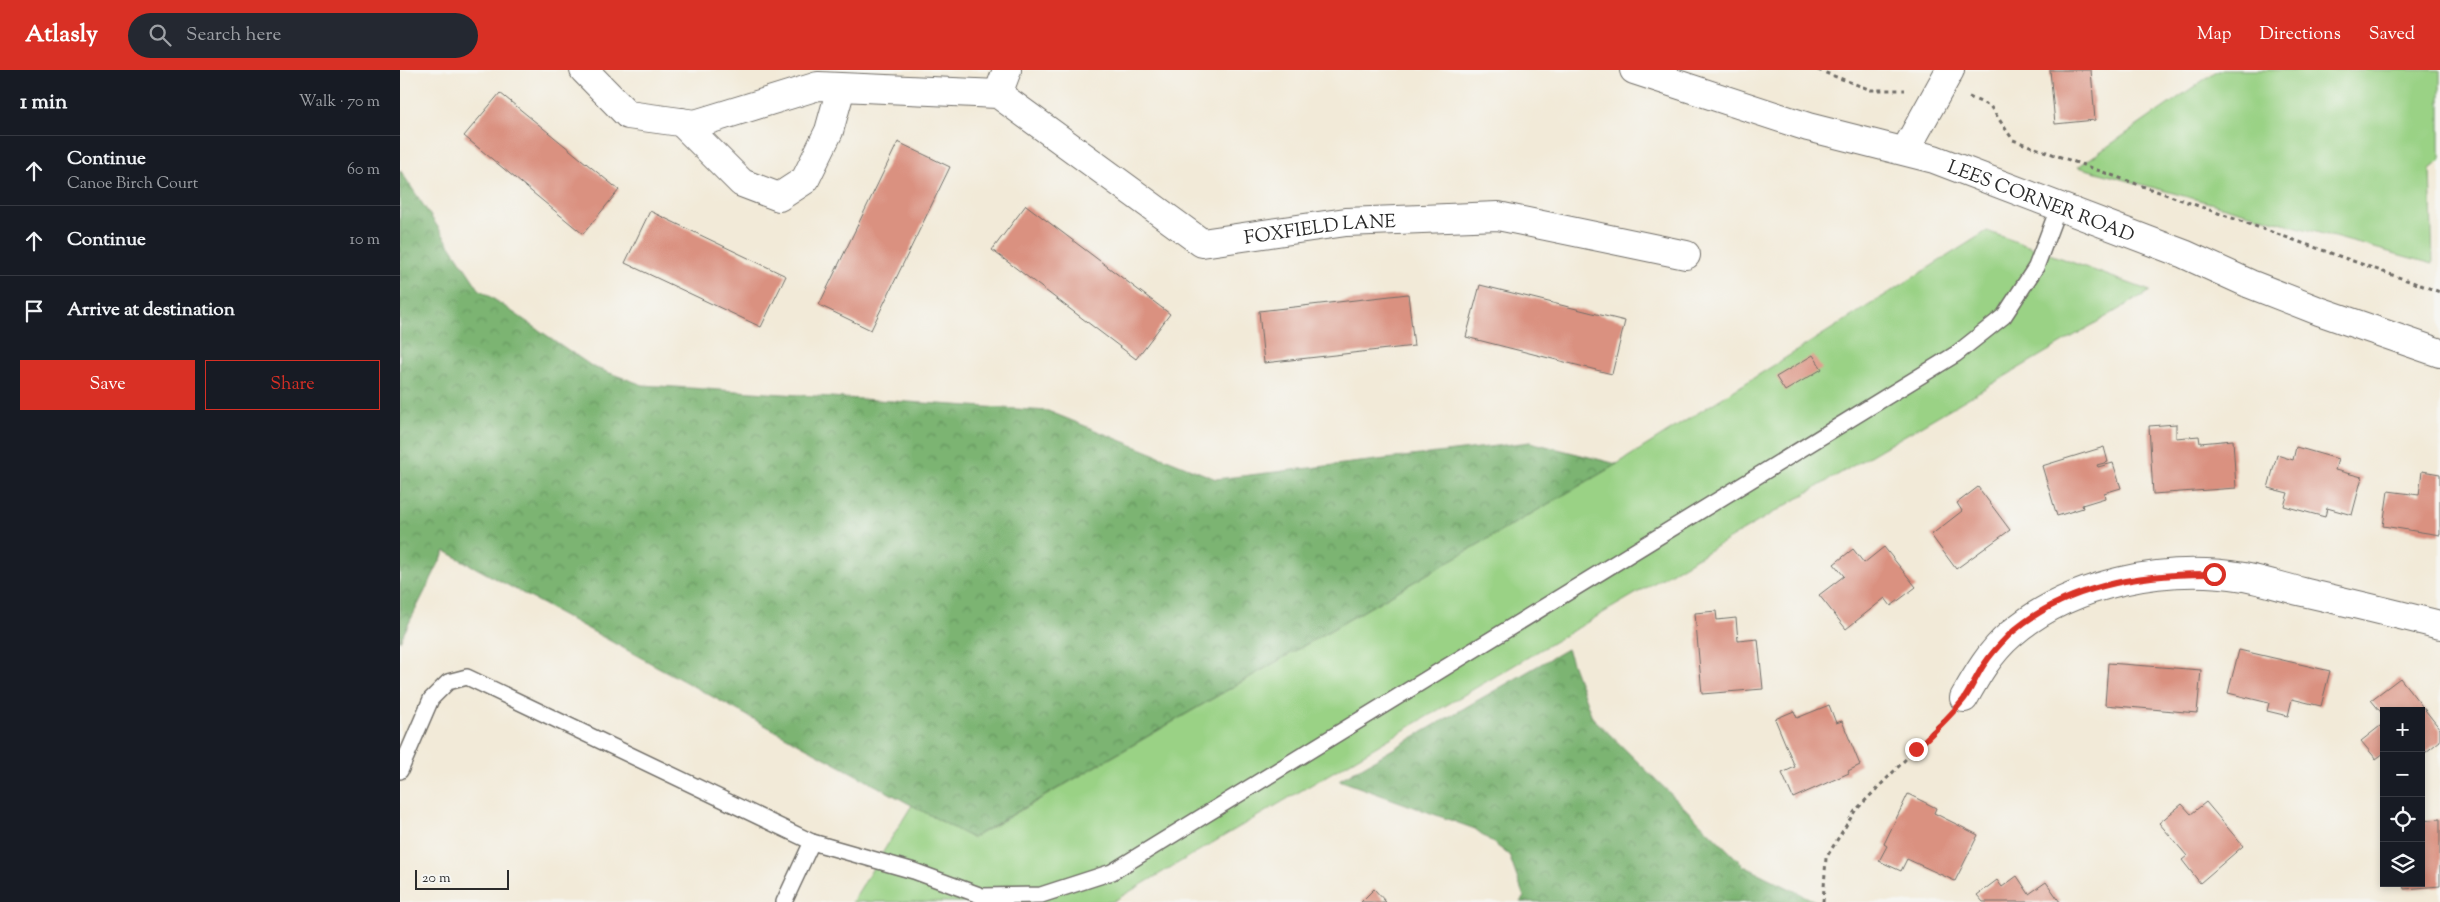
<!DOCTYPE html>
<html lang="en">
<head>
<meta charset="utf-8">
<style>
	:root { --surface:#171b24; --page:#242831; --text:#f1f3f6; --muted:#9ea1a6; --line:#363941; --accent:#d93025 }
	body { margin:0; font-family:"Sorts Mill Goudy",serif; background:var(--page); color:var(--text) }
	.controls { position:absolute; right:15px; bottom:15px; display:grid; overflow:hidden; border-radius:0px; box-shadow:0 2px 8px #0003 }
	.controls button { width:45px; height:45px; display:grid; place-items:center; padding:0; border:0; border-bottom:1px solid var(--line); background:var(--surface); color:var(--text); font:25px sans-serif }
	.scale { position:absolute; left:15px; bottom:12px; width:94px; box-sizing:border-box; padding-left:5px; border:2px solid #2b2b2b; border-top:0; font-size:14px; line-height:18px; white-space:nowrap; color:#2b2b2b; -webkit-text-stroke:4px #f6f6f2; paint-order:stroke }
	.stop { position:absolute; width:15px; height:15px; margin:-11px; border:4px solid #d93025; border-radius:50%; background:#fff }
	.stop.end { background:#d93025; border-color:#fff; box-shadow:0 1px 5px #0008 }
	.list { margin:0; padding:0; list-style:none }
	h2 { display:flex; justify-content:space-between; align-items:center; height:65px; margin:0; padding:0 20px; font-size:21px }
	h2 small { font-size:16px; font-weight:400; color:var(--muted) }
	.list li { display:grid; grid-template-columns:32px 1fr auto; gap:15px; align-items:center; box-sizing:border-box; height:70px; padding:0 20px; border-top:1px solid var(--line) }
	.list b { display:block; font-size:19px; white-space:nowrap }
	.list p { margin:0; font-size:16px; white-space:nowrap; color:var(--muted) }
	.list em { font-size:16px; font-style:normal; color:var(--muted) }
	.actions { display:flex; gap:10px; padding:15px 20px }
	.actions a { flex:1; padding:11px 0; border:1px solid var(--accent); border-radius:0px; text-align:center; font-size:18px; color:var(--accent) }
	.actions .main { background:var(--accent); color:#fff }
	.icon { flex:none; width:28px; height:28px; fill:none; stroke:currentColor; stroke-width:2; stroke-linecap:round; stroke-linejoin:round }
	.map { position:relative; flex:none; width:2040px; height:832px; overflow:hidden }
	header { display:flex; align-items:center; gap:30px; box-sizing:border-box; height:70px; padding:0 25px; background:var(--accent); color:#fff }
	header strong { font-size:24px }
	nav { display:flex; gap:28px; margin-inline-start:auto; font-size:18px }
	.search { width:350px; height:45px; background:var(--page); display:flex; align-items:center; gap:12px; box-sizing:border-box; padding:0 18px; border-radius:28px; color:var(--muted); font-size:19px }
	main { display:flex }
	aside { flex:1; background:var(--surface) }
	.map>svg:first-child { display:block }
	.grass { fill:#9ad285; stroke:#627e58 }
	.forest { fill:url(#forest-crowns); stroke:#53704e }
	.building { fill:#da9180 }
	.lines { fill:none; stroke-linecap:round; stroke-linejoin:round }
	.service-casing { stroke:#716e68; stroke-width:18 }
	.minor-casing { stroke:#716e68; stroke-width:30 }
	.tertiary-casing { stroke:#716e68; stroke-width:30 }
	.path { stroke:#716e68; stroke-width:3; stroke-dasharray:4 4; stroke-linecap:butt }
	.service { stroke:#fff; stroke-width:15 }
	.minor { stroke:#fff; stroke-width:28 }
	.tertiary { stroke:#fff; stroke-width:28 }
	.route { stroke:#d93025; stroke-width:6 }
	.labels { text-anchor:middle; stroke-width:4.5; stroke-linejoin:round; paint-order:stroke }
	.street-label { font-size:19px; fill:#2b2b2b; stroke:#f6f6f2 }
</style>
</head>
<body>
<header>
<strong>Atlasly</strong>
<div class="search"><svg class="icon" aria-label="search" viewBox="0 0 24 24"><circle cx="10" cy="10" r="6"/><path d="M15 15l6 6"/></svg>Search here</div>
<nav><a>Map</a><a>Directions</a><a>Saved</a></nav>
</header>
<main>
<aside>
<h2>1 min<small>Walk · 70 m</small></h2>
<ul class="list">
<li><svg class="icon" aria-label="ahead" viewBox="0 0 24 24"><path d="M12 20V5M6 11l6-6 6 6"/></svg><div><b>Continue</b><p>Canoe Birch Court</p></div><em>60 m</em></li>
<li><svg class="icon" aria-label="ahead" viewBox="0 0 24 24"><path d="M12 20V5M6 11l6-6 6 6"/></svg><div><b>Continue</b></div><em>10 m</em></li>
<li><svg class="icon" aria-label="arrive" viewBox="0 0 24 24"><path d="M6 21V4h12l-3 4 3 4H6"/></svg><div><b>Arrive at destination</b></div></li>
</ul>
<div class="actions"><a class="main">Save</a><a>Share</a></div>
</aside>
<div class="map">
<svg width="2040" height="832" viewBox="0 0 2040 832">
	<defs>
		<pattern id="forest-crowns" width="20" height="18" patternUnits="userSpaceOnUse" patternTransform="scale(1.25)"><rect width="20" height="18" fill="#7bb472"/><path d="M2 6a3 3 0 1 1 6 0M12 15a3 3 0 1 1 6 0" fill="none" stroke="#65935e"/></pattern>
	</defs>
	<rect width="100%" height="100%" fill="#f6f6f2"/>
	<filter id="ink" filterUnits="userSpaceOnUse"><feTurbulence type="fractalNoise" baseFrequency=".02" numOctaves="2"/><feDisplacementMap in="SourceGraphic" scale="10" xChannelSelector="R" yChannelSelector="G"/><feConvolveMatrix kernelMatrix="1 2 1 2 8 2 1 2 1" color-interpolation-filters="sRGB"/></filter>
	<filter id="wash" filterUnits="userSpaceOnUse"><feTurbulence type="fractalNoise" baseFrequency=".0096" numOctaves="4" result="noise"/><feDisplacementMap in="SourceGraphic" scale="20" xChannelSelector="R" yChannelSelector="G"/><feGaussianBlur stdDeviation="1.12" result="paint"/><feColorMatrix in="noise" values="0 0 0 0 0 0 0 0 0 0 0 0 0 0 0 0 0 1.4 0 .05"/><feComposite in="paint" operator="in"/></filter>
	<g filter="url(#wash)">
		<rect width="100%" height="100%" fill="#f2ead8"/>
		<!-- grass -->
		<g class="grass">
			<polygon points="1818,0 2040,0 2040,91 2030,99 2033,194 1678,97"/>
			<polygon points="1587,161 1750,221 712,832 452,832 512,735 573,768 1217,394"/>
		</g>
		<!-- forest -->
		<g class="forest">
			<polygon points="0,100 79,219 193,297 243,315 648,341 816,409 1130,372 1217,394 572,768 45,481 0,571"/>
			<polygon points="1167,579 1192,647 1344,796 1417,832 1120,832 1124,827 1109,785 1075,759 939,710"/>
		</g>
		<g id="blocks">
			<!-- building -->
			<g class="building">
				<polygon points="1650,0 1691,0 1695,50 1655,54"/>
				<polygon points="100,23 219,120 183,164 64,66"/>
				<polygon points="498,72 550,97 471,260 419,235"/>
				<polygon points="626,135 770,244 736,289 592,180"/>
				<polygon points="250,141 386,206 361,257 225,193"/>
				<polygon points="1080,215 1225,251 1212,304 1066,267"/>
				<polygon points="1008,224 1014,276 864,293 859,241"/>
				<polygon points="1413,285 1422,299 1385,321 1376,307"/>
				<polygon points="1776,354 1776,368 1799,366 1800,373 1833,370 1836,418 1753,424 1749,356"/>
				<polygon points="1704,377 1708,392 1697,395 1698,397 1713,393 1721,418 1704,423 1705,428 1682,435 1683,438 1657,446 1642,396"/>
				<polygon points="1896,377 1938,389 1935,400 1962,407 1952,445 1927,438 1925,447 1884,436 1888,423 1868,418 1877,385 1893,390"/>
				<polygon points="2022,401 2040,404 2040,465 1983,456 1988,421 2019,425"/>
				<polygon points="1578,417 1610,460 1556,499 1531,465 1562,441 1557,433"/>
				<polygon points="1484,477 1516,517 1491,536 1485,528 1446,559 1419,525 1444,506 1434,494 1453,479 1464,493"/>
				<polygon points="1316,541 1317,550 1336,548 1338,571 1358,569 1363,619 1302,624 1295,543"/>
				<polygon points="1839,580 1930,601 1921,636 1892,629 1888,646 1867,641 1869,633 1828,623"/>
				<polygon points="1708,593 1801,600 1797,643 1705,635"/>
				<polygon points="2000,608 2040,659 2040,671 2021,686 2021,641 1984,641 1984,646 1971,630"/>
				<polygon points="1429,635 1436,653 1442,651 1460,695 1448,701 1449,703 1393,728 1382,703 1395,697 1375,649 1394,641 1397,648"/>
				<polygon points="1984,653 1984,683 1976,689 1961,671"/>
				<polygon points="1508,724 1536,738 1534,743 1578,765 1555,811 1507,789 1501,801 1479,791 1487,776 1484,774"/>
				<polygon points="1806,732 1843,776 1800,813 1782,790 1787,786 1759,753 1782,734 1791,744"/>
				<polygon points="2040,749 2040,816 2004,819 2003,813 2021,813 2021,751"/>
				<polygon points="1617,806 1629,824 1646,812 1660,832 1583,832 1577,825 1597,810 1602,817"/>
				<polygon points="974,819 986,832 961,832"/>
			</g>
		</g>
	</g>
	<g filter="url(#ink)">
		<use href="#blocks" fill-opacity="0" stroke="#716e68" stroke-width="1"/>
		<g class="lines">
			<!-- service casing -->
			<g class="service-casing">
				<g id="service">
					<polyline points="0,701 31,629 48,612 67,607 412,772 514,801 582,826 641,825 712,802 1556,284 1604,246 1636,197 1659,136"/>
					<polyline points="384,832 412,772"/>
				</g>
			</g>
			<!-- minor casing -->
			<g class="minor-casing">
				<g id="minor">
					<path id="s1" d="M184 0 228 45 295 54 418 16 598 24 802 173 946 152 1098 146 1286 185"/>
					<polyline points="598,24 607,0"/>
					<polyline points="281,52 342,113 379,127 405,110 429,61 441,18"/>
					<polyline points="1505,81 1550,0"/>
					<path d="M1564 628C1577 605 1590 582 1611 564 1671 512 1767 494 1844 507 1865 511 1886 518 1907 523 1951 533 1996 544 2040 555"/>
				</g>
			</g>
			<!-- tertiary casing -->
			<g class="tertiary-casing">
				<g id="tertiary">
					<path id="s2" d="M1234 0 1408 57 1534 89 1784 184 1850 214 1919 241 2040 283"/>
				</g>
			</g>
			<!-- path -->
			<g class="path">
				<polyline points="1418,0 1471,20 1505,20"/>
				<polyline points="1569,27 1590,36 1613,70 2040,222"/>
				<polyline points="1423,832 1426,788 1455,741 1544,650"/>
			</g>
			<!-- service -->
			<use href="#service" class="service"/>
			<!-- minor -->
			<use href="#minor" class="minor"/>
			<!-- tertiary -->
			<use href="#tertiary" class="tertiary"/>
		</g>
	</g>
	<g class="lines" filter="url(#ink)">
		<!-- route -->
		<path class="route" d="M1516 679C1532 663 1550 647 1564 629 1571 619 1576 607 1583 596 1590 585 1601 573 1610 564 1665 515 1743 503 1814 504"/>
	</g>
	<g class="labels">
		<!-- street labels -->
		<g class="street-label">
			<text dy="7" stroke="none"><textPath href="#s2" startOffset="428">LEES CORNER ROAD</textPath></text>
			<text dy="7" stroke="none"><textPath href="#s1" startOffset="811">FOXFIELD LANE</textPath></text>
		</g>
	</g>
</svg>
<div class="controls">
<button>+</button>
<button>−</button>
<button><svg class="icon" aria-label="locate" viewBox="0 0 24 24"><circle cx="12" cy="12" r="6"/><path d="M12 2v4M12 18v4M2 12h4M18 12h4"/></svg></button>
<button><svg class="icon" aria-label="layers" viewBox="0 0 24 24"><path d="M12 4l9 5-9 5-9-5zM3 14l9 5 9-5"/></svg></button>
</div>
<div class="scale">20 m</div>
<div class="stop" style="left:1814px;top:504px"></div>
<div class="stop end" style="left:1516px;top:679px"></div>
</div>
</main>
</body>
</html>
